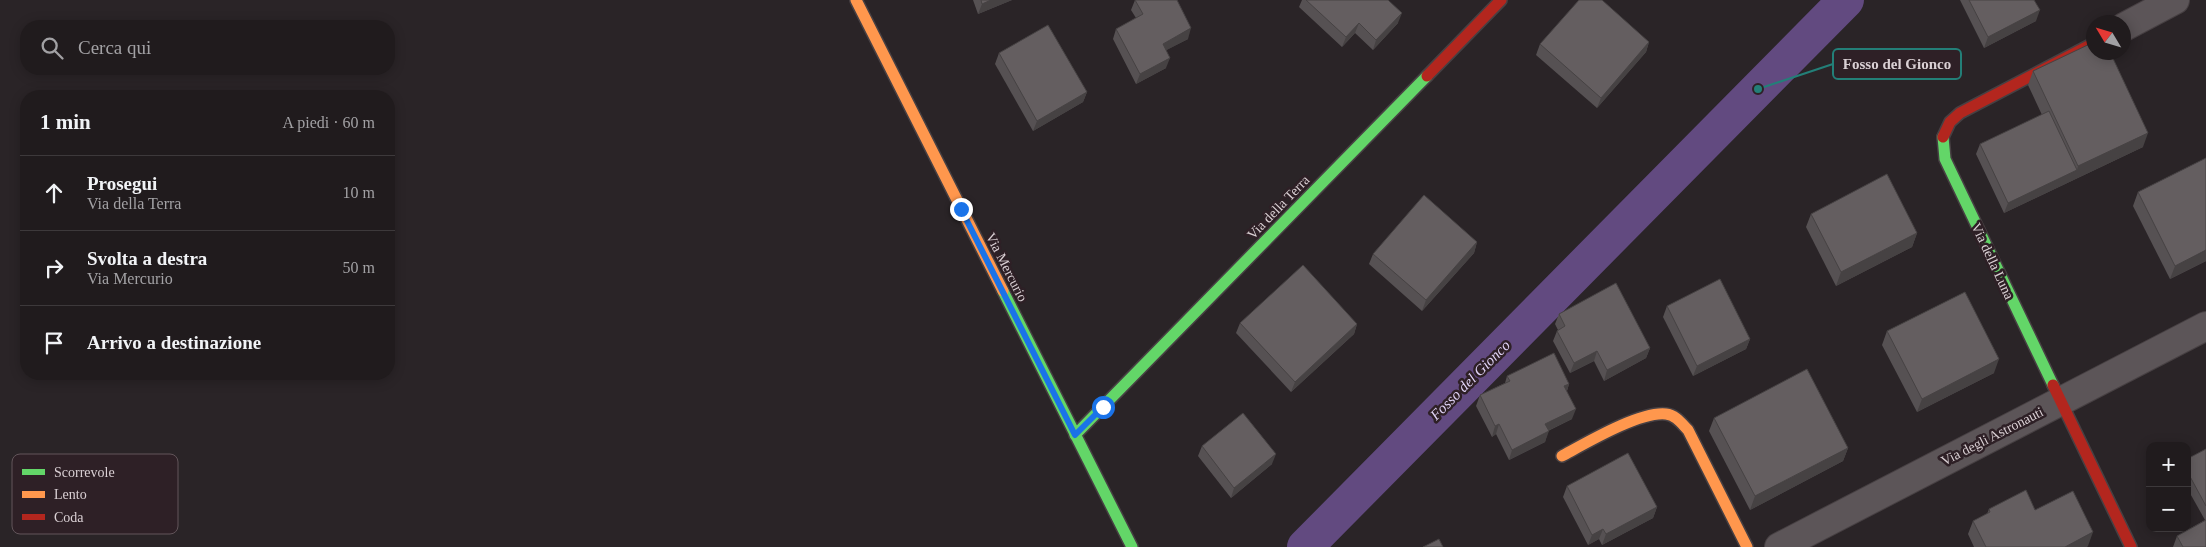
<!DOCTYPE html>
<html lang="it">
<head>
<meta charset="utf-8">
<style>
	:root { --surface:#201b1d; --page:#2d282a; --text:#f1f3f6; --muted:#a2a1a4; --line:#3d393b }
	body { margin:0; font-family:Georgia,serif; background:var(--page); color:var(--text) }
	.controls { position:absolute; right:15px; bottom:15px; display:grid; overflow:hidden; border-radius:10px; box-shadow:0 2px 12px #0003 }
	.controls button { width:45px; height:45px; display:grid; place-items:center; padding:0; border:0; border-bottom:1px solid var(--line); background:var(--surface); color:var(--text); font:25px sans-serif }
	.compass { position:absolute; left:2086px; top:15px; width:45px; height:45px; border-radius:50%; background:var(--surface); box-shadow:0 2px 12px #0003; rotate:308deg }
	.stop { position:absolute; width:15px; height:15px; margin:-11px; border:4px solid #1a73e8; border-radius:50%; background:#fff }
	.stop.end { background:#1a73e8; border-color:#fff; box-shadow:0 1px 5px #0008 }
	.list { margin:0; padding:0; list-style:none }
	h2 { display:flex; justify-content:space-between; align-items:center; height:65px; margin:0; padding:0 20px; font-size:21px }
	h2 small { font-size:16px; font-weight:400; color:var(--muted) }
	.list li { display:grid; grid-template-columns:32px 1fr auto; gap:15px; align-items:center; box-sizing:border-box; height:75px; padding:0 20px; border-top:1px solid var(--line) }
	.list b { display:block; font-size:19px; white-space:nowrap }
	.list p { margin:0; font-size:16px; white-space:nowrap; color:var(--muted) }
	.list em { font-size:16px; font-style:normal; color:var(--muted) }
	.icon { flex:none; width:28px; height:28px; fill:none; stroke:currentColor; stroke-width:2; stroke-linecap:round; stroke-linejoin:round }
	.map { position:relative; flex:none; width:2206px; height:547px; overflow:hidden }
	.search { position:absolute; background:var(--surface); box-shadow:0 2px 12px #0003; left:20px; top:20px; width:375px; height:55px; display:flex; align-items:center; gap:12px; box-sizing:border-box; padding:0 18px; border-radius:20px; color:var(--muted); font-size:19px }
	.panel { position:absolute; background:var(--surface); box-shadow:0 2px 12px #0003; left:20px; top:90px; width:375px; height:290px; border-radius:20px }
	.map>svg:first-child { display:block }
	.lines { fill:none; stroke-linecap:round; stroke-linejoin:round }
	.canal { stroke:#624a80; stroke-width:36 }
	.street-casing { stroke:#474043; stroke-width:30 }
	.fast-casing { stroke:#474043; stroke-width:14 }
	.slow-casing { stroke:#474043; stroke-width:14 }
	.jam-casing { stroke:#474043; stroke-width:14 }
	.street { stroke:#5c5558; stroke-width:28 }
	.fast { stroke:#63d668; stroke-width:11 }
	.slow { stroke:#ff974d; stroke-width:11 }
	.jam { stroke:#b3261e; stroke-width:11 }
	.wall { fill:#565153 }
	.shaded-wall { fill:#464243 }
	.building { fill:#645e60; stroke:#464243 }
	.route { stroke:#1a73e8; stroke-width:6 }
	.labels { text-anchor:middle; stroke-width:5; stroke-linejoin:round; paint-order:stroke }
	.street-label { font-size:14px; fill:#dad0d4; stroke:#2e2026 }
	.water-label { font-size:15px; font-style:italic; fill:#dfd2f5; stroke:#2e2026 }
	.key { fill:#2e2026; stroke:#62555a; stroke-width:1 }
	.key-label { font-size:14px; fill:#dad0d4 }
	.leader { fill:none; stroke:#237f78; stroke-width:2 }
	.callout-dot { fill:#237f78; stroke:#2e2026; stroke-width:2 }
	.callout { fill:#2e2026; stroke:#237f78; stroke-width:2 }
	.callout-label { font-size:15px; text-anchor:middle; font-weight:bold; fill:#dad0d4 }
</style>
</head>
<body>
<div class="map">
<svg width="2206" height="547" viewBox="0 0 2206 547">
	<rect width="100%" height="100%" fill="#2a2427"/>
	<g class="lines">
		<!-- canal -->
		<polyline class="canal" points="1305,547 1846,0"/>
		<!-- street casing -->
		<g class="street-casing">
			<g id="street">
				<polyline points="2124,27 2175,0"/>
				<polyline points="1779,547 2206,326"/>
			</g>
		</g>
		<!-- fast casing -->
		<g class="fast-casing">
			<g id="fast">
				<polyline points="1943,137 1945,159 2053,385"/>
				<polyline points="1003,291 1132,547"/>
				<polyline points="1075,435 1427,76"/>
			</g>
		</g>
		<!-- slow casing -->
		<g class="slow-casing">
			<g id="slow">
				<polyline points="856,0 1003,291"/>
				<path d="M1562 456C1586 443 1640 411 1666 414 1676 415 1682 424 1688 430L1747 547"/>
			</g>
		</g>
		<!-- jam casing -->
		<g class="jam-casing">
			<g id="jam">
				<polyline points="1427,76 1501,0"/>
				<polyline points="1943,137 1950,122 1960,113 2094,43"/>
				<polyline points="2053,385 2131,547"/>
			</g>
		</g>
		<!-- street -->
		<use href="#street" class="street"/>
		<!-- fast -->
		<use href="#fast" class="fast"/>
		<!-- slow -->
		<use href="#slow" class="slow"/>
		<!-- jam -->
		<use href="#jam" class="jam"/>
	</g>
	<!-- wall -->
	<g class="wall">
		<polygon points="973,0 1012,0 978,14"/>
		<polygon points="1135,0 1188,39 1166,50 1166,68 1136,84 1113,39 1116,29 1136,18 1131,10"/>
		<polygon points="1302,0 1388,0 1398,23 1373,50 1355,33 1342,47 1299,7"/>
		<polygon points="1960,0 2034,0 2036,21 1984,48"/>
		<polygon points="1649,42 1646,52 1597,108 1536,55 1540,44"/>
		<polygon points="999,53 1087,92 1083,102 1033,131 995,64"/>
		<polygon points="2033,71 2143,147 2004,213 1976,154 1980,144 2042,115 2028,85"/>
		<polygon points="2138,192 2206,261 2170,279 2133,206"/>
		<polygon points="1811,214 1917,233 1912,247 1836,286 1806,227"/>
		<polygon points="1477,242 1474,253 1422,311 1369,264 1373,254"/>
		<polygon points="1667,306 1750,339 1746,349 1693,376 1663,317"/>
		<polygon points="1559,314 1650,348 1646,358 1604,381 1594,361 1570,373 1553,341 1557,331 1558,330 1555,324"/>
		<polygon points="1240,323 1357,324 1354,334 1291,392 1236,333"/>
		<polygon points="1887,331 1994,373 1917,412 1882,345"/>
		<polygon points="1507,376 1569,384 1567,391 1572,419 1548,431 1545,442 1509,460 1496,434 1492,437 1476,406 1480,395 1505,383"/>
		<polygon points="1714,418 1848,448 1843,461 1750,510 1709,431"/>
		<polygon points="1202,446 1272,464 1231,498 1198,456"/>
		<polygon points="2206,449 2206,547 2173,547 2177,536 2205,520 2187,488 2187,459"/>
		<polygon points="1567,486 1657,507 1653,518 1602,545 1599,539 1588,545 1563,497"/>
		<polygon points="1989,509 2035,510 2088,546 2086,547 1974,547 1968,534 1973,521 1987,514"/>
	</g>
	<!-- shaded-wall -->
	<g class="shaded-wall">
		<polygon points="991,0 1012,0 978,14 982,4"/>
		<polygon points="2040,10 2036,21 1984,48 1988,37"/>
		<polygon points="1402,13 1398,23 1373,50 1376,40"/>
		<polygon points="1359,23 1355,33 1342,47 1346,37"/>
		<polygon points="1191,28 1188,39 1159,54 1163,44"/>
		<polygon points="1649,42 1646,52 1597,108 1601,98"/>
		<polygon points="1170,58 1166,68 1136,84 1140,74"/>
		<polygon points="1087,92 1083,102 1033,131 1037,121"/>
		<polygon points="2148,133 2143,147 2004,213 2008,203 2077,170 2078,166"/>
		<polygon points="1917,233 1912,247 1836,286 1841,272"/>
		<polygon points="1477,242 1474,253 1422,311 1426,300"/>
		<polygon points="2206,250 2206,261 2170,279 2175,266"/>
		<polygon points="1357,324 1354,334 1291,392 1295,382"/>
		<polygon points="1750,339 1746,349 1693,376 1697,366"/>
		<polygon points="1650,348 1646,358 1604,381 1607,370"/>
		<polygon points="1597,351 1594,361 1570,373 1574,363"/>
		<polygon points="1999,359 1994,373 1917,412 1922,399"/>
		<polygon points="1569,384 1566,394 1564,386"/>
		<polygon points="1576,409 1572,419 1541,434 1545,424"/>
		<polygon points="1499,424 1496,434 1492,437 1495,426"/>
		<polygon points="1549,431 1545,442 1509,460 1512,450"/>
		<polygon points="1848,448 1843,461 1750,510 1755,496"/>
		<polygon points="1276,454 1272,464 1231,498 1234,488"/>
		<polygon points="1657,507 1653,518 1602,545 1606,534"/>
		<polygon points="1603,529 1599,539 1588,545 1592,535"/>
		<polygon points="2093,532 2088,546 2086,547 2065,547"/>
	</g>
	<!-- building -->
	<g class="building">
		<polygon points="981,0 991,0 982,4"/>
		<polygon points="1135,0 1177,0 1191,28 1163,44 1170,58 1140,74 1116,29 1143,14"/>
		<polygon points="1306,0 1388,0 1402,13 1376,40 1359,23 1346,37"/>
		<polygon points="1579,0 1602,0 1649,42 1601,98 1540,44"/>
		<polygon points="1969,0 2034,0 2040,10 1988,37"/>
		<polygon points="1048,25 1087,92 1037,121 999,53"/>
		<polygon points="2094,42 2094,52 2110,52 2148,133 2078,166 2033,71"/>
		<polygon points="2049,111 2077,170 2008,203 1980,144"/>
		<polygon points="2206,158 2206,250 2175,266 2138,192"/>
		<polygon points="1887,174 1917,233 1841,272 1811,214"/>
		<polygon points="1424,195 1477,242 1426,300 1373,254"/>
		<polygon points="1303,265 1357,324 1295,382 1240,323"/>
		<polygon points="1720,279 1750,339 1697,366 1667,306"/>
		<polygon points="1616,283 1650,348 1607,370 1597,351 1574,363 1557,331 1565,326 1559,314"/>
		<polygon points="1965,292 1999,359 1922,399 1887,331"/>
		<polygon points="1554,353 1569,384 1564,386 1576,409 1545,424 1549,431 1512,450 1499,424 1495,426 1480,395 1510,381 1507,376"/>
		<polygon points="1807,369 1848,448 1755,496 1714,418"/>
		<polygon points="1243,413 1276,454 1234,488 1202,446"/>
		<polygon points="2206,449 2206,506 2187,471 2187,459"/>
		<polygon points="1628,453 1657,507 1606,534 1603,529 1592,535 1567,486"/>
		<polygon points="2026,490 2035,510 2073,491 2093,532 2065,547 1986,547 1973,521 1990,512 1989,509"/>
		<polygon points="2206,520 2206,547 2183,547 2177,536"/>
		<polygon points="1439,539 1443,547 1423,547"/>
	</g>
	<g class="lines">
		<!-- route -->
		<polyline class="route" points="961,209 1075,435 1103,407"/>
	</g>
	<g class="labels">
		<!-- street labels -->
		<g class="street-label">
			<text transform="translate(1278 207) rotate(-46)" y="5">Via della Terra</text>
			<text transform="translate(1993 261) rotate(65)" y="5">Via della Luna</text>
			<text transform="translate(1007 267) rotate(63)" y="5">Via Mercurio</text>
			<text transform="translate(1992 436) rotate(-27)" y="5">Via degli Astronauti</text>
		</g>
		<!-- water labels -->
		<g class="water-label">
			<text transform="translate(1470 380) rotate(-45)" y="5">Fosso del Gionco</text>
		</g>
	</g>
	<!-- legend -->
	<rect x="12" y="454" width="166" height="80" rx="8" class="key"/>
	<rect x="22" y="469" width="23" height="6" fill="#63d668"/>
	<rect x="22" y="491" width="23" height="7" fill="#ff974d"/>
	<rect x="22" y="514" width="23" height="6" fill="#b3261e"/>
	<g class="key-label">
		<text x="54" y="477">Scorrevole</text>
		<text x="54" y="499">Lento</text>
		<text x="54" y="522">Coda</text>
	</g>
	<!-- callouts -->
	<path class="leader" d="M1758 89L1833 64"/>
	<circle class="callout-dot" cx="1758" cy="89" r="5"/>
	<rect class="callout" x="1833" y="49" width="128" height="30" rx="5"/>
	<g class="callout-label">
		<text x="1897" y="69">Fosso del Gionco</text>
	</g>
</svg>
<div class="controls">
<button>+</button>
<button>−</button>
</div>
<svg class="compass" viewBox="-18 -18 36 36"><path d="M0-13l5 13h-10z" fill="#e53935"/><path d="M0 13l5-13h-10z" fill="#a2a1a4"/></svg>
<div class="stop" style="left:1103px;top:407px"></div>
<div class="stop end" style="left:961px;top:209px"></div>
<div class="search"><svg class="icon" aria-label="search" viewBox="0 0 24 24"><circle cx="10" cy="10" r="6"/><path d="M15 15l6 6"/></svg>Cerca qui</div>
<section class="panel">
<h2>1 min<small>A piedi · 60 m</small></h2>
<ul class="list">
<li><svg class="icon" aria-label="ahead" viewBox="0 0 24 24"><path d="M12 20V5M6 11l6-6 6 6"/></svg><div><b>Prosegui</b><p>Via della Terra</p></div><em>10 m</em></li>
<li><svg class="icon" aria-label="right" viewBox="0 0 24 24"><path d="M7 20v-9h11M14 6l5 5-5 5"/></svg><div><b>Svolta a destra</b><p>Via Mercurio</p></div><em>50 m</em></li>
<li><svg class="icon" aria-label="arrive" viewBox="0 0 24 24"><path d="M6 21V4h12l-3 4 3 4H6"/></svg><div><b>Arrivo a destinazione</b></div></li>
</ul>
</section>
</div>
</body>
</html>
